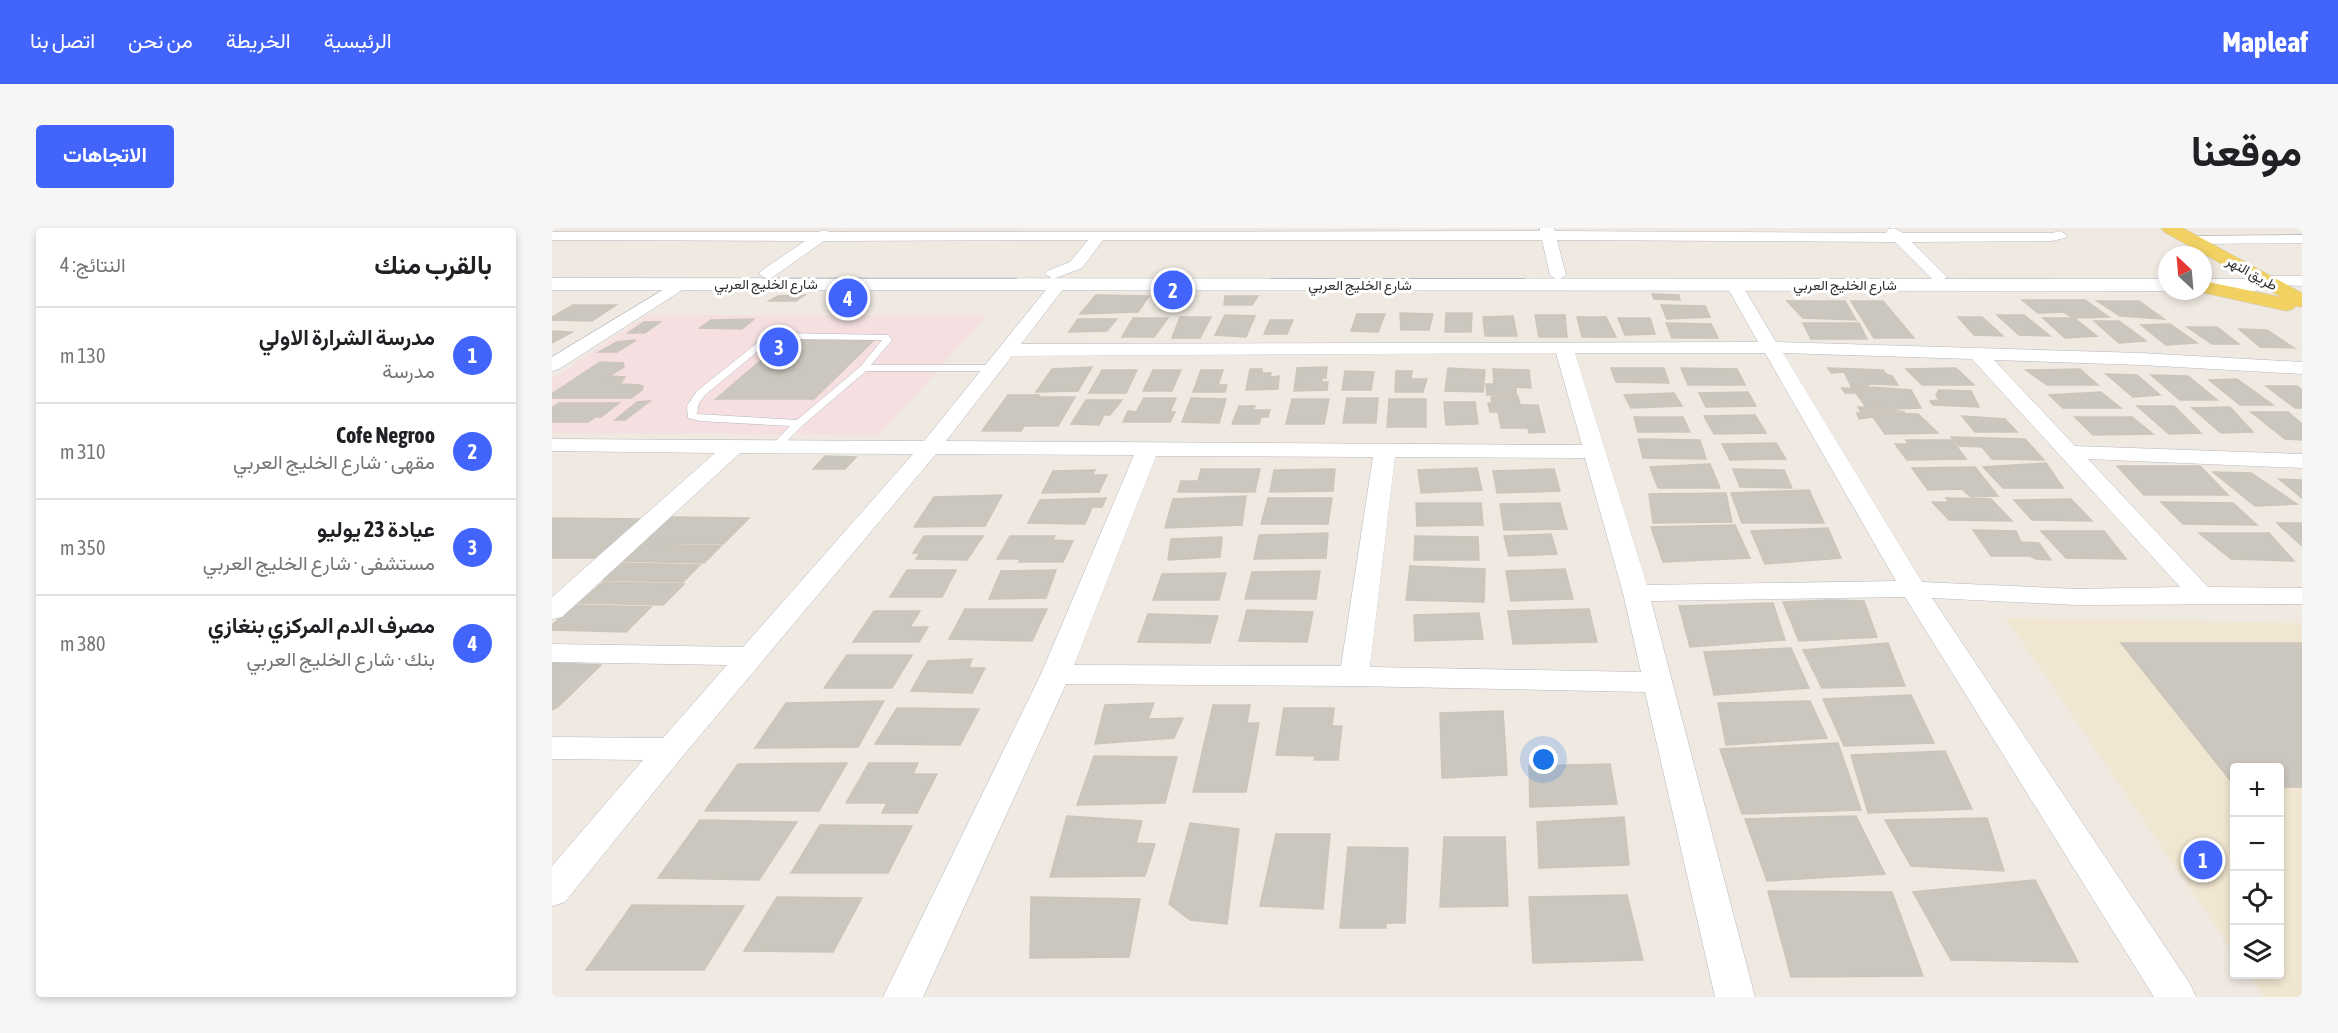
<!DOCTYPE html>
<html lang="ar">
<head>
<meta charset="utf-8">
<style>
	:root { --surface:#fff; --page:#f6f6f6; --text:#202124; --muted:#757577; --line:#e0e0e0; --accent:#4264fb }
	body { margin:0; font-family:"Asap Condensed",Vazirmatn,sans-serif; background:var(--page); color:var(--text); direction:rtl }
	.controls { position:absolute; right:18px; bottom:18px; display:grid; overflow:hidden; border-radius:6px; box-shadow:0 3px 9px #0003 }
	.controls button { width:54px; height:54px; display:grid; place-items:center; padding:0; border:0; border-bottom:2px solid var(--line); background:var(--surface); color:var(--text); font:30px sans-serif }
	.compass { position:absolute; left:1606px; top:18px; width:54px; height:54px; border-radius:50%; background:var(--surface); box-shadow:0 3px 9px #0003; rotate:334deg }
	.you { position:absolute; left:992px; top:532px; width:21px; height:21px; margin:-15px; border:4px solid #fff; border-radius:50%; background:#1a73e8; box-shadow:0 0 0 9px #1a73e833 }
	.badge { display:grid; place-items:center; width:39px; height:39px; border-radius:50%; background:var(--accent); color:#fff; font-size:20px; font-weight:700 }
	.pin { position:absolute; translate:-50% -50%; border:3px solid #fff; box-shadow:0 2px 6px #0006 }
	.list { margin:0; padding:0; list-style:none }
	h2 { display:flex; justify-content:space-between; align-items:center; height:78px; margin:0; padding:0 24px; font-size:26px }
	h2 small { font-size:20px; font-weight:400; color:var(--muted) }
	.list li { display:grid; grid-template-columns:39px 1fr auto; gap:18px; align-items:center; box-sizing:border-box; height:96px; padding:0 24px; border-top:2px solid var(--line) }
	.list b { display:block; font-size:22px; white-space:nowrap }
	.list p { margin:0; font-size:20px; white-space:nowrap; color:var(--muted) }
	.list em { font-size:20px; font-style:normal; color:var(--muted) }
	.icon { flex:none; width:33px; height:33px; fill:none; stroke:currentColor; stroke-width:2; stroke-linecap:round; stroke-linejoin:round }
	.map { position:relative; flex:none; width:1750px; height:769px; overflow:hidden; direction:ltr; border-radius:6px }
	header { display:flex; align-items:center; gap:36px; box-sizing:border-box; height:84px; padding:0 30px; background:var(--accent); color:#fff }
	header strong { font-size:28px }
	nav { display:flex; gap:33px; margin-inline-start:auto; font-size:21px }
	.intro { display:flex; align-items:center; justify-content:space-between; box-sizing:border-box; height:144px; padding:0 36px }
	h1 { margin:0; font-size:42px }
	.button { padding:15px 27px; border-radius:6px; background:var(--accent); color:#fff; font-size:21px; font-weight:700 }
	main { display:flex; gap:36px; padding:0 36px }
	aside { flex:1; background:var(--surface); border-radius:6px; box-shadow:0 3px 9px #0003 }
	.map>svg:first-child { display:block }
	.education { fill:#f0e6d1 }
	.medical { fill:#f5dfe0 }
	.building { fill:#cbc7bf; stroke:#cbc5ba; stroke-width:1.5 }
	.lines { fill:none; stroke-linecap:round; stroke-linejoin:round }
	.service-casing { stroke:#b4b7c1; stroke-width:1 }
	.minor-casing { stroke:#b4b7c1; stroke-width:1 }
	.secondary-casing { stroke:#b4b7c1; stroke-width:1 }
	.primary-casing { stroke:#c9c9c9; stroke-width:1 }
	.service { fill:#fff; fill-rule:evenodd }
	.minor { fill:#fff; fill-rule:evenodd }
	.secondary { fill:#fff; fill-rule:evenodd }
	.primary { fill:#f2d163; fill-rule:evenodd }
	.labels { text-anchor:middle; stroke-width:6; stroke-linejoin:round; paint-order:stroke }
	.far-street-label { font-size:14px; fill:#2e2e2e; stroke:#fff }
</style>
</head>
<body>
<header>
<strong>Mapleaf</strong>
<nav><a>الرئيسية</a><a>الخريطة</a><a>من نحن</a><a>اتصل بنا</a></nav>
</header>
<div class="intro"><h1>موقعنا</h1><a class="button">الاتجاهات</a></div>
<main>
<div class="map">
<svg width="1750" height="769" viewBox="0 0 1750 769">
	<rect width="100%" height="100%" fill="#efe9e1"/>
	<!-- education -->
	<polygon class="education" points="1454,390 1750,395 1750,769 1712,769 1697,747 1728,746 1728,540 1682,540 1682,725"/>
	<!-- medical -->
	<polygon class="medical" points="96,87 435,88 327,207 0,205 0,151"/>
	<!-- building -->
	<g class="building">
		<polygon points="1100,66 1127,67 1128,72 1102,71"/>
		<polygon points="253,67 244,73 217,73 226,68"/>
		<polygon points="544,67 597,68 586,84 528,86"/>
		<polygon points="673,68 706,68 700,77 672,77"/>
		<polygon points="1470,72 1533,72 1557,89 1522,90 1511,84 1486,85"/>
		<polygon points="1235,73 1293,73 1304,92 1251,90"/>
		<polygon points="1299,73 1331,73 1362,110 1322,110"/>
		<polygon points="1545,73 1587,73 1612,91 1568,88"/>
		<polygon points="21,77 64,77 40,93 0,92 0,89"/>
		<polygon points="1109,77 1153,78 1158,89 1115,91"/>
		<polygon points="848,85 881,86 877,102 849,102"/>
		<polygon points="894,85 920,85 919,104 893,104"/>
		<polygon points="805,86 833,86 826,104 799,103"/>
		<polygon points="673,87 703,88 694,109 663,107"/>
		<polygon points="983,87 1013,87 1015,109 987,109"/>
		<polygon points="1445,87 1472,87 1498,108 1467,107"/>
		<polygon points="961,88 965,108 933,108 931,89"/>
		<polygon points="628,89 659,89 648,110 620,110"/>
		<polygon points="1025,89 1054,89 1064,109 1030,109"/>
		<polygon points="1406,89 1430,89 1451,108 1422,107"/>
		<polygon points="581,90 616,90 602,109 570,109"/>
		<polygon points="1066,90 1098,90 1103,106 1073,107"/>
		<polygon points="1491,90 1522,90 1545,108 1513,110"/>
		<polygon points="202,91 190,101 148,100 159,92"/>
		<polygon points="526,91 565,91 555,103 517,104"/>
		<polygon points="718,92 741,92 735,106 712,106"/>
		<polygon points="1542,93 1567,93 1594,113 1567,115"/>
		<polygon points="92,94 108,94 93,105 76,105"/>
		<polygon points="1114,95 1159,96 1166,110 1120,110"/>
		<polygon points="1251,95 1307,95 1315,111 1259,111"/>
		<polygon points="1618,96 1645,115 1614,117 1589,97"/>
		<polygon points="1635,99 1665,99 1687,116 1660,116"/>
		<polygon points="1687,101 1715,102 1742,120 1708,119"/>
		<polygon points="0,103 20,104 0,115"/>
		<polygon points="235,110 324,110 262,171 164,171"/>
		<polygon points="84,112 65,124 47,124 65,114"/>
		<polygon points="48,134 71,135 72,139 57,148 73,149 68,156 88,157 91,158 90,162 79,170 0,170 0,166"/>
		<polygon points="540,139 526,163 484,164 500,141"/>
		<polygon points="775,139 774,150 770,150 770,154 776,154 775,162 742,163 745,140"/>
		<polygon points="896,140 933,142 931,164 893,163"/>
		<polygon points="1059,140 1112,140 1117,155 1064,154"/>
		<polygon points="1129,140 1185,141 1193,157 1136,157"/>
		<polygon points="1276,140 1331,142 1334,146 1340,148 1346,157 1316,156 1317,160 1300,160 1292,144 1279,145"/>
		<polygon points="1404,140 1422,157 1370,157 1354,141"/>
		<polygon points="698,141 710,141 710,145 719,145 718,149 727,148 726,161 694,162"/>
		<polygon points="941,141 977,142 979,160 964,159 964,167 935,167 934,156 942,156"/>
		<polygon points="1528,141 1546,157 1495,157 1474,142"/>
		<polygon points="550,142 585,142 574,165 537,165"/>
		<polygon points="601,142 629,142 620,163 591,163"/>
		<polygon points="649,142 671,142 666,157 675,157 673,164 641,164"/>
		<polygon points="793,143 822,144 819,162 790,162"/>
		<polygon points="844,143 860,143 859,151 875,151 871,164 843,164"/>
		<polygon points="1554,146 1585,147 1608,167 1581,169"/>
		<polygon points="1599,147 1636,148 1665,172 1628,172"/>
		<polygon points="1685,151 1721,177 1688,177 1657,152"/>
		<polygon points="1714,158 1745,158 1750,162 1750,180 1743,180"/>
		<polygon points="1319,159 1359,162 1369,180 1338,181 1324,178 1321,179 1353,184 1309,184 1306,179 1314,179 1304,165 1293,165 1290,160 1319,161"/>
		<polygon points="1387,162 1419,163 1427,179 1381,177 1378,173 1387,172 1384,167"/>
		<polygon points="1196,164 1204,178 1154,179 1147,165"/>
		<polygon points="1549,164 1569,180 1511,180 1497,167"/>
		<polygon points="1122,165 1130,178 1079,180 1072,167"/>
		<polygon points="456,167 487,167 486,169 523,169 506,198 472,198 469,203 430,203"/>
		<polygon points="966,168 968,177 986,177 993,204 977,205 976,200 949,200 946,184 938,184 936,175 940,175 939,169"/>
		<polygon points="592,170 624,170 618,184 623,184 618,194 571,194 576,183 584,184"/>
		<polygon points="639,170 674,171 667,195 630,194"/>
		<polygon points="795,170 826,170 824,195 791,195"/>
		<polygon points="740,171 777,171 772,196 734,196"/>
		<polygon points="837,171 874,171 874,199 835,199"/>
		<polygon points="534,172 570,172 558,187 552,187 547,197 519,196"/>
		<polygon points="98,173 73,192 63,192 85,174"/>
		<polygon points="892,174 923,174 926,196 894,197"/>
		<polygon points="7,175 67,175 49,189 43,189 36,194 0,194 0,180"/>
		<polygon points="687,178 703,178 701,182 718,182 716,189 709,189 707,196 680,196"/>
		<polygon points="1585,178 1622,178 1649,205 1617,206"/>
		<polygon points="1678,179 1701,204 1669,205 1640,180"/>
		<polygon points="1699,184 1736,184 1750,196 1750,212 1733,211"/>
		<polygon points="1305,185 1366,186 1386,205 1333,206 1321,189 1307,191"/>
		<polygon points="1203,187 1214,205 1162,206 1152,188"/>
		<polygon points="1410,188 1453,191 1465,204 1423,204"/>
		<polygon points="1082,189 1131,189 1138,204 1086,204"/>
		<polygon points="1523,189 1580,189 1601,206 1541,207"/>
		<polygon points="1399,209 1473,211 1492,232 1440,231 1430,219 1407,218"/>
		<polygon points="1086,211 1148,212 1154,231 1091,230"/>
		<polygon points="1354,212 1400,212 1414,231 1355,232 1343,216 1356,216"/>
		<polygon points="1224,215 1234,231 1178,232 1170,216"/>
		<polygon points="273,228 304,229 293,241 261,241"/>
		<polygon points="1494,235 1511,260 1451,260 1431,239"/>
		<polygon points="1158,236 1168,260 1106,260 1098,239"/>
		<polygon points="1565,238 1648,238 1676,267 1592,267"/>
		<polygon points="1423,239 1446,268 1419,269 1410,261 1376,262 1360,240"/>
		<polygon points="925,240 930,262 869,265 866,242"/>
		<polygon points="649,241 708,241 703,264 626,264 629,253 646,253"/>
		<polygon points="783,241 781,263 718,264 722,242"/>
		<polygon points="1002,241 1008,263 945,265 941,243"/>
		<polygon points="1181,241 1232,242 1240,260 1188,259"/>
		<polygon points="543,242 540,247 555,247 547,264 490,265 501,243"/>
		<polygon points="1661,244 1699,245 1745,276 1703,278"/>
		<polygon points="1727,251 1750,252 1750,270"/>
		<polygon points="1257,262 1272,295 1190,295 1179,265"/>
		<polygon points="1174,265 1180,294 1101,295 1097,266"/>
		<polygon points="450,267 433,298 362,299 382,269"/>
		<polygon points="694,268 690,297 613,300 621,271"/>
		<polygon points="554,270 550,279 540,279 533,296 476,295 488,272"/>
		<polygon points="716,270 780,270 776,296 709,296"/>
		<polygon points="1394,270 1439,271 1460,293 1397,292 1380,274 1397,274"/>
		<polygon points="1519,271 1540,293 1480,292 1462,272"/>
		<polygon points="1609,274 1681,275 1705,297 1631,296"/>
		<polygon points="864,275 929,275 931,297 865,298"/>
		<polygon points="1008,275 1015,301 952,302 948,276"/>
		<polygon points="118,289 197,290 171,316 89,315"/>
		<polygon points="0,290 90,291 46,330 0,330"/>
		<polygon points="1725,295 1750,295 1750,318"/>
		<polygon points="1183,297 1198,330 1111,334 1099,299"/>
		<polygon points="1276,300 1289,330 1213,336 1199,303"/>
		<polygon points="1421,302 1464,303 1469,314 1487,315 1499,332 1484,331 1478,328 1439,328"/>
		<polygon points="1489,303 1552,303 1574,331 1514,330"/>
		<polygon points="776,305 774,330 702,331 707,307"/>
		<polygon points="1647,305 1717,305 1742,333 1679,331"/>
		<polygon points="999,306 1005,326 957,328 952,308"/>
		<polygon points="372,308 431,308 415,332 364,331 368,325 361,325"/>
		<polygon points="458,308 503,308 500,312 521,313 511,334 467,334 468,331 445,331"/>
		<polygon points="863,308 926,309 927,332 862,332"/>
		<polygon points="670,309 668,329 616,332 619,311"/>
		<polygon points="88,316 169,318 152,335 69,333"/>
		<polygon points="68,335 148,337 131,354 49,352"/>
		<polygon points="858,338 933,341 932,374 854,372"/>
		<polygon points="1013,341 1021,371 959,373 954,343"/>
		<polygon points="355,342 404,342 390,369 338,369"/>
		<polygon points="504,342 494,370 437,371 449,343"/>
		<polygon points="768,343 764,371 693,371 700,344"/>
		<polygon points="674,345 667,372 601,372 610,346"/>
		<polygon points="51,354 132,356 111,377 27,375"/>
		<polygon points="1278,372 1312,373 1325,409 1247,413 1231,374"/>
		<polygon points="1221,375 1233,412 1138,419 1127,378"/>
		<polygon points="23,377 99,379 74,404 0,402 0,397"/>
		<polygon points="413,381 495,381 480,413 397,411"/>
		<polygon points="1037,381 1045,414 961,416 956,383"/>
		<polygon points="695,382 761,384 755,414 687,413"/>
		<polygon points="322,383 368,383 358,399 376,399 367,414 301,414"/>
		<polygon points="927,385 931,411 863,413 862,387"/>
		<polygon points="596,386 666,388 658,415 586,414"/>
		<polygon points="1336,415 1353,458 1270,460 1251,422"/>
		<polygon points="1569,415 1750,415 1750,559 1728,559 1728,540 1682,540 1682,557"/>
		<polygon points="1239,420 1257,460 1162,467 1152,424"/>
		<polygon points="295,427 360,427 340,460 272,460"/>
		<polygon points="420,431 417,440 433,440 420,465 359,463 376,433"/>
		<polygon points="0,435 49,437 6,479 0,482"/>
		<polygon points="1359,467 1382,515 1292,518 1271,471"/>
		<polygon points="332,473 306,519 203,520 234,475"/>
		<polygon points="1258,473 1275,510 1174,517 1166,475"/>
		<polygon points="602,475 596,491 631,490 622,510 543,516 553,477"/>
		<polygon points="661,477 698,477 695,495 707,495 694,564 641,564"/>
		<polygon points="345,480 427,481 408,517 323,516"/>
		<polygon points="732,480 782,480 780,498 790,498 786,532 762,532 763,528 724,527"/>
		<polygon points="951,483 955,547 890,550 888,485"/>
		<polygon points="1286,515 1309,582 1190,586 1168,521"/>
		<polygon points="1393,523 1420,581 1316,585 1299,527"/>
		<polygon points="542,528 625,529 613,575 525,577"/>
		<polygon points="295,535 267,583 153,583 186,536"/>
		<polygon points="317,535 366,535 361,546 385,546 365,585 330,585 335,575 294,575"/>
		<polygon points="1058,536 1065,576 978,579 977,538"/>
		<polygon points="515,588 590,593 584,615 603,616 593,648 498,649"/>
		<polygon points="1304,588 1333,646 1215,653 1193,591"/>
		<polygon points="1072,589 1077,637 987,640 985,594"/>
		<polygon points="1435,590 1452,643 1359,638 1333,592"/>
		<polygon points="148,592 245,594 207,652 106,650"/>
		<polygon points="638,595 687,601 675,696 638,692 617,676"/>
		<polygon points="268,597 360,598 336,645 239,645"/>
		<polygon points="724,606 778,606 771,681 708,678"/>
		<polygon points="892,609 953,609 956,678 888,679"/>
		<polygon points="796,619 856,620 853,695 834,695 834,700 788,700"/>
		<polygon points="1483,652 1526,734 1399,732 1361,664"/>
		<polygon points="1216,663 1340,664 1371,748 1239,749"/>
		<polygon points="1075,667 1091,732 981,735 977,669"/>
		<polygon points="225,669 310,670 281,724 192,723"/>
		<polygon points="479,669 588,671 577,729 478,730"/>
		<polygon points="80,677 192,678 152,742 34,742"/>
	</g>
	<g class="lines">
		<!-- service casing -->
		<g class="service-casing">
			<path id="service" d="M229 105 336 107 340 112 319 137H441L446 140 441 143H314L251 197 227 221 223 222 218 219 238 198 148 193 136 190 135 178 145 163 210 111ZM230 111 330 112 309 138 245 192 145 186 147 175 153 167 216 115Z"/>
		</g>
		<!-- minor casing -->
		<g class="minor-casing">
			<g id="minor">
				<polygon points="988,0 1002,0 1003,3 1334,5 1336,1 1342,0 1351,5 1500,5 1508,3 1515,7 1513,10 1500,13 1360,14 1395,49 1387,54 1381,52 1343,14 1005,12 1014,47 1006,52 998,47 990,12 551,12 530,40 501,51 493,46 495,43 518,34 536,12 272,13 221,49 215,51 207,46 209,43 253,13 0,12 0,4 266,4 272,2 278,4 988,3"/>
				<polygon points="1750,7 1750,15 1640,16 1633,12 1640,8"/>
				<polygon points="1716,48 1750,48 1750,58 1710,56 1708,53 1710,50"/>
				<polygon points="129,51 135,53 137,56 135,59 7,141 0,143 0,129"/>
				<path d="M507 51 515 56 469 116 1206 114 1174 57 1182 52 1190 57 1224 114 1589 125 1750 134V146L1589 137 1442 132 1523 218 1750 226V240L1536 231 1656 359 1750 360V376L1525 377 1380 370 1638 756 1644 769H1602L1353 369 1099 373 1203 769H1163L1093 464 802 458 514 456 371 769H331L489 446 582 227 384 226 130 529 13 674 0 678V638L91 532 0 531V509L111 510 175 437 0 434V416L191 419 361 226 188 225 10 389 0 391V369L163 225 0 223V211L372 213 501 53ZM1004 125 1030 217 394 213 460 128ZM1023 125H1213L1344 353 1095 357ZM1231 125 1420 131 1628 359 1525 361 1370 354ZM604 228 821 229 789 438 522 437ZM843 229 1033 230 1071 365 1089 444 818 439Z"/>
			</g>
		</g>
		<!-- secondary casing -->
		<g class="secondary-casing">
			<g id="secondary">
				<polygon points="0,50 1615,51 1615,63 0,62"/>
				<polygon points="1651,51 1703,51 1710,53 1713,57 1710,61 1703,63 1651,63"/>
			</g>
		</g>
		<!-- primary casing -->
		<g class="primary-casing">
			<polygon id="primary" points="1609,0 1631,0 1750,65 1750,79 1744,78 1741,81 1734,83 1644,63 1651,63 1651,53 1729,69 1612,4"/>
		</g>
		<!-- service -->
		<use href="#service" class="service"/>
		<!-- minor -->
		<use href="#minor" class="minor"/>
		<!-- secondary -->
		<use href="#secondary" class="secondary"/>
		<!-- primary -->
		<use href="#primary" class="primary"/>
	</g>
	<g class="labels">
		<!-- far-street labels -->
		<g class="far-street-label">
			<text transform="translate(1700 45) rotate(29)" y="5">طريق النهر</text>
			<text x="214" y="61">شارع الخليج العربي</text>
			<text x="808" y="62">شارع الخليج العربي</text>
			<text x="1293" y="62">شارع الخليج العربي</text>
		</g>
	</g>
</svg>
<div class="controls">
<button>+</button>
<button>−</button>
<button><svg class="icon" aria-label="locate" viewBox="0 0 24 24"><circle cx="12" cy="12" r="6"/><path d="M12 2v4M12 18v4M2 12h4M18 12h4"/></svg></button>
<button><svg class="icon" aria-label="layers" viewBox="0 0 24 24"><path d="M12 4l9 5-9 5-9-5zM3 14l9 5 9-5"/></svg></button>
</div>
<svg class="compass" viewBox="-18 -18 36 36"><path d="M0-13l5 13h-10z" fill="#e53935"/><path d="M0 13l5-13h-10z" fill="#757577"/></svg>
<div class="you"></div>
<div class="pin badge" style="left:1651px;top:632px">1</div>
<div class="pin badge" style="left:621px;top:62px">2</div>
<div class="pin badge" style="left:227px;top:119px">3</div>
<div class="pin badge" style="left:296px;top:70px">4</div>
</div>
<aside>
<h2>بالقرب منك<small>النتائج: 4</small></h2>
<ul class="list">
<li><span class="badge">1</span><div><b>مدرسة الشرارة الاولي</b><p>مدرسة</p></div><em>130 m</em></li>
<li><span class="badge">2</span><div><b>Cofe Negroo</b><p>مقهى · شارع الخليج العربي</p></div><em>310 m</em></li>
<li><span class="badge">3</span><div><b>عيادة 23 يوليو</b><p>مستشفى · شارع الخليج العربي</p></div><em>350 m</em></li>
<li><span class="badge">4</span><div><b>مصرف الدم المركزي بنغازي</b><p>بنك · شارع الخليج العربي</p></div><em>380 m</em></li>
</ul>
</aside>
</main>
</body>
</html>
